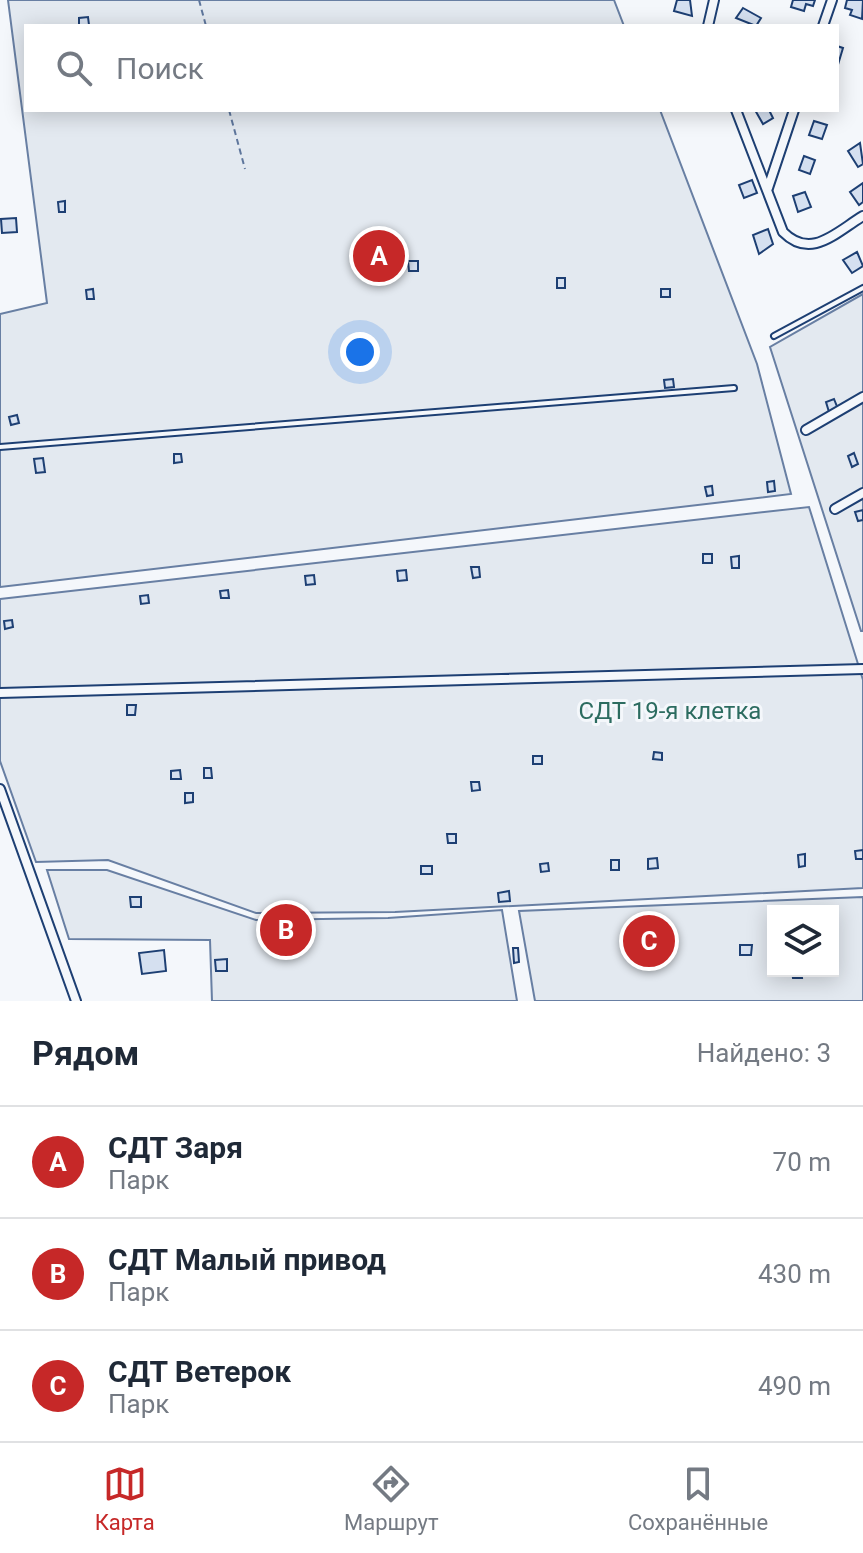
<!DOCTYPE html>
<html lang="ru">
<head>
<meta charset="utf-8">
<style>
	:root { --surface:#fff; --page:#f2f2f3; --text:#1f2937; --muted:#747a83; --line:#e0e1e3; --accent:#c62828 }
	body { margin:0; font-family:Roboto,sans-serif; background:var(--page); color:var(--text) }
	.controls { position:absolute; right:24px; bottom:24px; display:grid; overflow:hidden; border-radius:0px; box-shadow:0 4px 20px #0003 }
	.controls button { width:72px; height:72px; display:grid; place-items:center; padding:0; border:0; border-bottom:2px solid var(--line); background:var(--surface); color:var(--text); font:40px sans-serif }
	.you { position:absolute; left:360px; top:352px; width:28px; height:28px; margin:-20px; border:6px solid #fff; border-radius:50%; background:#1a73e8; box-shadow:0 0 0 12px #1a73e833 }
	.badge { display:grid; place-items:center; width:52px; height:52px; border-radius:50%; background:var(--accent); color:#fff; font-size:26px; font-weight:700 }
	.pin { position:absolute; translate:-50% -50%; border:4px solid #fff; box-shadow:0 2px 8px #0006 }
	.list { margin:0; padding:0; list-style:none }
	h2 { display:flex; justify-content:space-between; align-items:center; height:104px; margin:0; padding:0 32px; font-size:34px }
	h2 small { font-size:26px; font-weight:400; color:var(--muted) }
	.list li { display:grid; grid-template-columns:52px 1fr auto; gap:24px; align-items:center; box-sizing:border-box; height:112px; padding:0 32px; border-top:2px solid var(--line) }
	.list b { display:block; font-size:30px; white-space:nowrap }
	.list p { margin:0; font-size:26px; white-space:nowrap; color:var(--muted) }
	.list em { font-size:26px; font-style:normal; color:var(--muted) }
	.icon { flex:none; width:44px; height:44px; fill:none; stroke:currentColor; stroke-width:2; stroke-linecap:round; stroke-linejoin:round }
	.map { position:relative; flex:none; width:863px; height:1001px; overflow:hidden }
	.search { position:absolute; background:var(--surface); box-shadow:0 4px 20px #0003; left:24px; right:24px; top:24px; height:88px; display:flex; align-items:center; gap:20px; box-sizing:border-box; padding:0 28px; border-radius:0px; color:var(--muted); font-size:30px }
	.sheet { height:440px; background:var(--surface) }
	nav { display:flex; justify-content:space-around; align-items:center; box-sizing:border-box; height:112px; border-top:2px solid var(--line); background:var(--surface); font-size:22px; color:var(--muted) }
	nav a { display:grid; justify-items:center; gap:4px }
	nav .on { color:var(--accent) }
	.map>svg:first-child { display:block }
	.green { fill:#e3e9f0; stroke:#687fa3; stroke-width:2; fill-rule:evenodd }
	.building { fill:#d5e0f0; stroke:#1d3f73; stroke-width:2 }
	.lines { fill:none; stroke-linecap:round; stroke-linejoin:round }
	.service-casing { stroke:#1d3f73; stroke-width:8 }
	.minor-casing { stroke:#1d3f73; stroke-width:12 }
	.path { stroke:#5e769c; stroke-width:2; stroke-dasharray:6 4; stroke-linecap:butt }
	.service { stroke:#f4f7fb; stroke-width:4 }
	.minor { stroke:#f4f7fb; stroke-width:8 }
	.labels { text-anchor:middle; stroke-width:6; stroke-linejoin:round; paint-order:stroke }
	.park-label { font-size:24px; fill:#2c6c60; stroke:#f4f7fb }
</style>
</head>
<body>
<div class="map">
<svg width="863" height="1001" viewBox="0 0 863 1001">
	<rect width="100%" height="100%" fill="#f4f7fb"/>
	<!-- green -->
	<g class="green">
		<polygon points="8,0 614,0 624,26 26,26 26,110 660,110 757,364 791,494 0,587 0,314 47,303"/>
		<polygon points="863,294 863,631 861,631 770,347"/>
		<polygon points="809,507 863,680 863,888 395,912 256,913 108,860 36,862 0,761 0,599"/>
		<polygon points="47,870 107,870 256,920 388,918 502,910 517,1001 212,1001 210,940 69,939"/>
		<path d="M863 897V1001H535L519 911ZM773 911H833V971H773Z"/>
	</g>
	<!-- building -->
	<g class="building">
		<polygon points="677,0 690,0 692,16 674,11"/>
		<polygon points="793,0 815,0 813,6 806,4 804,11 791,7"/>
		<polygon points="847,0 863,0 862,19 850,15 852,10 845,8"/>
		<polygon points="743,8 761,18 756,26 736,18"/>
		<polygon points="88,17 89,25 79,26 79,18"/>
		<polygon points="837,46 843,48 837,68"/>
		<polygon points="755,110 769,110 773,118 763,124"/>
		<polygon points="814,121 827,125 822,139 809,135"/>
		<polygon points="860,143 863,164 858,167 848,151"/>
		<polygon points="804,156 815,160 810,174 799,170"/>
		<polygon points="752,180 757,193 744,198 739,185"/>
		<polygon points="863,183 863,202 859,205 850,192"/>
		<polygon points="805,192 811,207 798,212 793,196"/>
		<polygon points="65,201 65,212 59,212 58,202"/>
		<polygon points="16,218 17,232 2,233 1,219"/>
		<polygon points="768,229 773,244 759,254 753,235"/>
		<polygon points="378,239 379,246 370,247 369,240"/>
		<polygon points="857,252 863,266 852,273 843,260"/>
		<polygon points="408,261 418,261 418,271 409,271"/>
		<polygon points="386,262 396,262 396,270 387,271"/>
		<rect x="557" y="278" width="8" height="10"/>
		<polygon points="93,289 94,299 87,299 86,290"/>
		<rect x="661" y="289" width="9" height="8"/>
		<polygon points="673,379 674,387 665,388 664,380"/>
		<polygon points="834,399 838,409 829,412 826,402"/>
		<polygon points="17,415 19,423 11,425 9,417"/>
		<polygon points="854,453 858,464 852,467 848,456"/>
		<polygon points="174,454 181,454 182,462 174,463"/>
		<polygon points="43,458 45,472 36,473 34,459"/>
		<polygon points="774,481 775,491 768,492 767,482"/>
		<polygon points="712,486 713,495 707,496 705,487"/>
		<polygon points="863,510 863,520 858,521 855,512"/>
		<rect x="703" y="554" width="9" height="9"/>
		<polygon points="739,556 739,568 732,568 731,557"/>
		<polygon points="471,567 479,567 480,577 473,578"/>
		<polygon points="406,570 407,580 398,581 397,571"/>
		<polygon points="314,575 315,584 306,585 305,576"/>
		<polygon points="228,590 229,598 221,598 220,591"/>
		<polygon points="148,595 149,603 141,604 140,596"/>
		<polygon points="12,620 13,627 5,629 4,621"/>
		<polygon points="127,705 136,705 135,715 127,715"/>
		<polygon points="654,752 662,753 662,760 653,759"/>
		<rect x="533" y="756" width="9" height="8"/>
		<polygon points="204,768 211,768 212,778 204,778"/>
		<polygon points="180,770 181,779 171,779 171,771"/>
		<polygon points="471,782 479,782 480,790 472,791"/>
		<polygon points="185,793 193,793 193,802 185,803"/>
		<polygon points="447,834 456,834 456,843 448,843"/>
		<polygon points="863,850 863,859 856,859 855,851"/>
		<polygon points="805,854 805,866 799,867 798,855"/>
		<polygon points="657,858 658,868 648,869 648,859"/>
		<rect x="611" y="860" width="8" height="10"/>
		<polygon points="548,863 549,871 541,872 540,864"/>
		<rect x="421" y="866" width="11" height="8"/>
		<polygon points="509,891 510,901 499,902 498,893"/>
		<polygon points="130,897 141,897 141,907 131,907"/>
		<polygon points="740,945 752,945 751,955 740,955"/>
		<polygon points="513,948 518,948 519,962 514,963"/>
		<polygon points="164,950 166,971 142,974 139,953"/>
		<polygon points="227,959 227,971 216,971 215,960"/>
		<polygon points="792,971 801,971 802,978 793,978"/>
	</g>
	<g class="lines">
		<!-- service casing -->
		<g class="service-casing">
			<g id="service">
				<polyline points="774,336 863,288"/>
				<polyline points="0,447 734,388"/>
			</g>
		</g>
		<!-- minor casing -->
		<g class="minor-casing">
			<g id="minor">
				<polyline points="708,26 714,0"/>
				<polyline points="823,26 832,0"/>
				<path d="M736 110 783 232C811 260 835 233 863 216"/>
				<polyline points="768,188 794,110"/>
				<polyline points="806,430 863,397"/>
				<polyline points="835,509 863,493"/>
				<polyline points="0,693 863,669"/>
				<polyline points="0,789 76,1001"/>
			</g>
		</g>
		<!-- path -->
		<g class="path">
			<polyline points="199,0 206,26"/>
			<polyline points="229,110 245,169"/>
		</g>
		<!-- service -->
		<use href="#service" class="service"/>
		<!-- minor -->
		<use href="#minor" class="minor"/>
	</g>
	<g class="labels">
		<!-- park labels -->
		<g class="park-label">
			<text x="670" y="719">СДТ 19-я клетка</text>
		</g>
	</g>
</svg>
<div class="controls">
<button><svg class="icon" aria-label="layers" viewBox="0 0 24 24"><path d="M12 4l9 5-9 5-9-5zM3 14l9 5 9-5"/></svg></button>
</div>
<div class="you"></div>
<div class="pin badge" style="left:379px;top:256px">A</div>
<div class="pin badge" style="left:286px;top:930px">B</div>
<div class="pin badge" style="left:649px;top:941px">C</div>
<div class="search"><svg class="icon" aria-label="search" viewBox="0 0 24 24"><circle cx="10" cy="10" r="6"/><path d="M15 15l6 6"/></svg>Поиск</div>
</div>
<section class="sheet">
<h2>Рядом<small>Найдено: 3</small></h2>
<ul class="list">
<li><span class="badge">A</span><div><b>СДТ Заря</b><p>Парк</p></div><em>70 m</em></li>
<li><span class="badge">B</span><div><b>СДТ Малый привод</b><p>Парк</p></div><em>430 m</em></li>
<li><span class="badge">C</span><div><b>СДТ Ветерок</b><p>Парк</p></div><em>490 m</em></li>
</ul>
</section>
<nav>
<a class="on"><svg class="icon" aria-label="map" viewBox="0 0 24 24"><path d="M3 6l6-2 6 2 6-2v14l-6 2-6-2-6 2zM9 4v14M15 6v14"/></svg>Карта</a>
<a><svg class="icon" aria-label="directions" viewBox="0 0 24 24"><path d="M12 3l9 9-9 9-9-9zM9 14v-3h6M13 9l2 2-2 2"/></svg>Маршрут</a>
<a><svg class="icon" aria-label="saved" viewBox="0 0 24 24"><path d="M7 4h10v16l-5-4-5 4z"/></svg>Сохранённые</a>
</nav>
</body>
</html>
